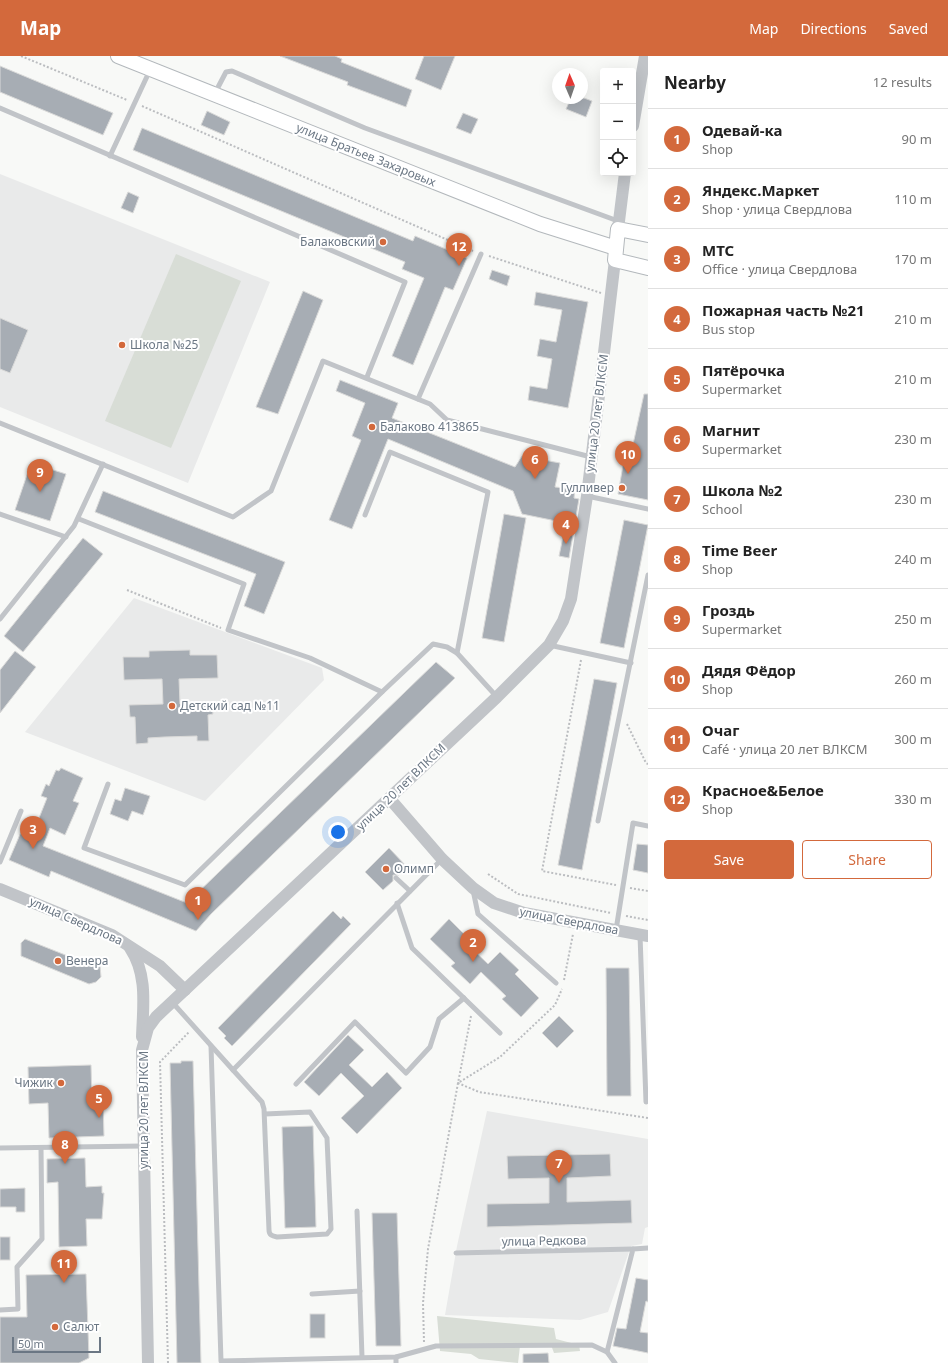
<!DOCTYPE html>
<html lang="en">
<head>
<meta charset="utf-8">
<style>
	:root { --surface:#fff; --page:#f2f2f2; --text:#222; --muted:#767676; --line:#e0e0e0; --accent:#d3693c }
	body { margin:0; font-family:"Noto Sans",sans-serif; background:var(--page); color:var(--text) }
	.controls { position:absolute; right:12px; top:12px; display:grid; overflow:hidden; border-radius:4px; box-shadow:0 4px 16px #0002 }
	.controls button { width:36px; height:36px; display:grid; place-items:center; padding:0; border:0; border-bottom:1px solid var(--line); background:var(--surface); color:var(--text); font:20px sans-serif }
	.compass { position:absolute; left:552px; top:12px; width:36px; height:36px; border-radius:50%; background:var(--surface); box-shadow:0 4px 16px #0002; rotate:358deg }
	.scale { position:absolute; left:12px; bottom:10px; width:89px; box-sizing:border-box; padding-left:4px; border:2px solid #6b7784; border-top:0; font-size:11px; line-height:14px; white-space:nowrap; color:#6b7784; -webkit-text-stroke:3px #fff; paint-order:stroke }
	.you { position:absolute; left:338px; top:776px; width:14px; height:14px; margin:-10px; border:3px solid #fff; border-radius:50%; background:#1a73e8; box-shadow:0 0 0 6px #1a73e833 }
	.badge { display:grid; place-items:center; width:26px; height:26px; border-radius:50%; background:var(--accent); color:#fff; font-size:13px; font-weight:700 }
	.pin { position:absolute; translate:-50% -33px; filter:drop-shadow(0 1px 2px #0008) }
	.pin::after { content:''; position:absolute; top:21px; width:14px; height:12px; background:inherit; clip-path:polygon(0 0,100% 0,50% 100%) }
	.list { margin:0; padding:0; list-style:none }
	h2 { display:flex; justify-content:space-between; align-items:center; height:52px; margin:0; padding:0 16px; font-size:17px }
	h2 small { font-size:13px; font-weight:400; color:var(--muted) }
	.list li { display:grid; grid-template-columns:26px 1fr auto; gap:12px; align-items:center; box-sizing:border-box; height:60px; padding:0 16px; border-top:1px solid var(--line) }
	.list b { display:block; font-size:15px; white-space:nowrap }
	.list p { margin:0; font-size:13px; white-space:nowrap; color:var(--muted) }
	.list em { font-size:13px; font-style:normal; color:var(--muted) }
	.actions { display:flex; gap:8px; padding:12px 16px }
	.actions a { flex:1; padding:9px 0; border:1px solid var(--accent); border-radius:4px; text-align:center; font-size:14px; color:var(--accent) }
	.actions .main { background:var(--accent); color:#fff }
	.icon { flex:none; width:22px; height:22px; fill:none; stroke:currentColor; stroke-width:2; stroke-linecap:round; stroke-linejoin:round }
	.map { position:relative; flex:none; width:648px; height:1307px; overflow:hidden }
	header { display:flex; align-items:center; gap:24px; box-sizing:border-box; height:56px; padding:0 20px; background:var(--accent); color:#fff }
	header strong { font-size:19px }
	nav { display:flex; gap:22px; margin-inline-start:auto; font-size:14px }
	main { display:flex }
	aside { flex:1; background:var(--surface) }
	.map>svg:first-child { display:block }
	.built { fill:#e9eaea }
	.green { fill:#d8ddd6 }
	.building { fill:#a7adb4; stroke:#dadad9 }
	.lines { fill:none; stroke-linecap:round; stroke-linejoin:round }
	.secondary-casing { stroke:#b3b8bc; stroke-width:16 }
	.path { stroke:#bbbdc0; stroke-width:2; stroke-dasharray:2 2; stroke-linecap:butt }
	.service { stroke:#c1c4c8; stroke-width:5 }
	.tertiary { stroke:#c1c4c8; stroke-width:12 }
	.secondary { stroke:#fff; stroke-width:14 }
	.poi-dot { fill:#d3693c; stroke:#fff; stroke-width:1.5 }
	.labels { text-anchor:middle; stroke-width:4; stroke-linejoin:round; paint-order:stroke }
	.street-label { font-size:12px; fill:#6b7784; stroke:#fff }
	.poi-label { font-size:12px; fill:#6b7784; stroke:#fff; text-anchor:start }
</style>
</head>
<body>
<header>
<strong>Map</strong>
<nav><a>Map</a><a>Directions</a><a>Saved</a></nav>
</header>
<main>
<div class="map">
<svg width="648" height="1307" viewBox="0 0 648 1307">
	<rect width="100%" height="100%" fill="#f8f9f7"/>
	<!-- built -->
	<g class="built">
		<polygon points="0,118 270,226 188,427 0,351"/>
		<polygon points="134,542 322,612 324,624 205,745 25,676"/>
		<polygon points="487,1055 648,1083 648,1171 645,1172 642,1188 631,1190 608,1256 580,1264 445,1259 457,1190"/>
	</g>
	<!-- green -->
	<g class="green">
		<polygon points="176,198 241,225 171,392 105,365"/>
		<polygon points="437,1260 554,1272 556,1283 579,1289 580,1295 554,1297 551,1289 520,1290 518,1307 479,1303 471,1298 440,1295"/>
	</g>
	<!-- building -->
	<g class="building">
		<polygon points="280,0 335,0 342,3 341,6 412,34 406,51 347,29 348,26"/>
		<polygon points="424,0 455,0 441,34 415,23"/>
		<polygon points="0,10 113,57 103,79 0,36"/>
		<polygon points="571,42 584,42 592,45 586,61 566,53"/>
		<polygon points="207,55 230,66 224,79 201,69"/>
		<polygon points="463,57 478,63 471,78 456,72"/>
		<polygon points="142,72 413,185 415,180 467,202 453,234 445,231 413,309 392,300 424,222 402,213 405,206 133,94"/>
		<polygon points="128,136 139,141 133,157 121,152"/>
		<polygon points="492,214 510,220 507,230 489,223"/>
		<polygon points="303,235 323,244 278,358 256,351"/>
		<polygon points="536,236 588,246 568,352 528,344 530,330 547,333 552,303 537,300 540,283 556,286 562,254 534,249"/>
		<polygon points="0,262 28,274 10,317 0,313"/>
		<polygon points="340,324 398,347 392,362 515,411 522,400 560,407 555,431 575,433 574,442 579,443 569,502 559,500 566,467 522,458 513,435 388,383 352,473 329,464 361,384 352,380 365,347 336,335"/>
		<polygon points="644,338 648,338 648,444 618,438 626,392 632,393"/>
		<polygon points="31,407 66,418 50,465 15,454"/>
		<polygon points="103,435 285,506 264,558 244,550 256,518 95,456"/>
		<polygon points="504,458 526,462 504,586 482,582"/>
		<polygon points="624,464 648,469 624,592 600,587"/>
		<polygon points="83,482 103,498 23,596 4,580"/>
		<polygon points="190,594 190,599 217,599 218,622 179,623 180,648 212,647 213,658 208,659 209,685 197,685 197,680 164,681 148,682 148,687 136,688 135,661 130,661 129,649 163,648 162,623 124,624 123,601 149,601 149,595"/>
		<polygon points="15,595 36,611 0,657 0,614"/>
		<polygon points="436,606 455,622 211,858 196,875 51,815 49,821 9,804 27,762 37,767 47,742 41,740 46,728 49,730 56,714 59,715 61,712 83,722 73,745 79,747 65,779 50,772 43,790 187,847"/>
		<polygon points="594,623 617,627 582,814 558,809"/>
		<polygon points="125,732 150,740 143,759 132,755 128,765 110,758 115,743 121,745"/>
		<polygon points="637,788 648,789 648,817 633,814"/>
		<polygon points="389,792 407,811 399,819 393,819 393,825 383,834 365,816"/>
		<polygon points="333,855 341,863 343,860 351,868 232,990 224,982 226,980 218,972"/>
		<polygon points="449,863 467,881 464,885 488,908 500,896 519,914 515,918 539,942 521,961 502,943 506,940 481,916 470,928 451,910 455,907 430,883"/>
		<polygon points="25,883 83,906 87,904 95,905 100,910 101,921 96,926 89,928 21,900 21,887"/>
		<polygon points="606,912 629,912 631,1040 607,1040"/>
		<polygon points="559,960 574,975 557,992 542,977"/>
		<polygon points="348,979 364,994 349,1009 372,1031 387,1016 402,1032 357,1078 341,1062 364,1040 341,1017 319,1040 304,1026"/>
		<polygon points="181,1005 193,1005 201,1307 177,1307 170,1007 181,1007"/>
		<polygon points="91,1009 92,1045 103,1045 104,1080 49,1082 48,1047 29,1048 28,1011"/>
		<polygon points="313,1070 316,1171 285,1172 282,1071"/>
		<polygon points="610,1098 611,1120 567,1122 567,1146 631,1144 632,1167 487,1171 487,1148 549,1147 549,1122 508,1123 507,1100"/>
		<polygon points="85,1102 86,1131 102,1130 102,1137 104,1137 102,1163 86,1163 87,1190 59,1191 58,1126 47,1127 47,1103"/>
		<polygon points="25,1132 25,1156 16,1156 16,1151 0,1151 0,1133"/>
		<polygon points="372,1157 397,1157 401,1290 376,1290"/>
		<rect x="0" y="1181" width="10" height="23"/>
		<polygon points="86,1218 89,1302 79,1307 0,1307 0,1261 27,1261 26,1219"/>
		<polygon points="636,1222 648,1224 648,1246 646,1245 640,1276 648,1277 648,1297 613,1290 617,1272 626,1273"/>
		<rect x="310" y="1258" width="15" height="24"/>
		<polygon points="548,1297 549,1307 523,1307 523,1298"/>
	</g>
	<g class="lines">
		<!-- secondary casing -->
		<g class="secondary-casing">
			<g id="secondary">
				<polyline points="118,0 540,168 616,192"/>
				<polyline points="648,179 618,173 615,204 648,212"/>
			</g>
		</g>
		<!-- path -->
		<g class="path">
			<polyline points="21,0 127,44"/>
			<polyline points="142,50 473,195"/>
			<polyline points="489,200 601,237"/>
			<polyline points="127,534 221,572"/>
			<polyline points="581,604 542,815 616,829"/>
			<polyline points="627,668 646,707 648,708"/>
			<polyline points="488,818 518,838 611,857"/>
			<polyline points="630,832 648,835"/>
			<polyline points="626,860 648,864"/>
			<polyline points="564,924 573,878"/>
			<polyline points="471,960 458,1027 479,1036 648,1062"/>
			<polyline points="424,1286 423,1247 428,1193 458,1027 500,1001 555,949 562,933"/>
			<polyline points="168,1307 160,1006 189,976"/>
		</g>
		<!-- service -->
		<g class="service">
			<polyline points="215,37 226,16 232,15 365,72 618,165"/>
			<polyline points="0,52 405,226 367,321"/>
			<polyline points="110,100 150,14"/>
			<polyline points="418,343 481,198"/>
			<polyline points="0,367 233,461 271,435 323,305 430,348 447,364 591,401"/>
			<polyline points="587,440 648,453"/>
			<polyline points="0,458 66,481"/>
			<polyline points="365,459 390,396 488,436 457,597 497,641"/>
			<polyline points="79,463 244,528 228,574 310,602 382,636 185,829 84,792 108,728"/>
			<polyline points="0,563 74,470 103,408"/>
			<polyline points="549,589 631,607"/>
			<polyline points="382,636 433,588 447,591 457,597"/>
			<polyline points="598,765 648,519"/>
			<polyline points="0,806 21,755"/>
			<polyline points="396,822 410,835"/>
			<polyline points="473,834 478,858 556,927"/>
			<polyline points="397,847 412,892 500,977"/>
			<polyline points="616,874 633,767 648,770"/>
			<polyline points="640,879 646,1046"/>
			<polyline points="172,946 233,1014 442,803"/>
			<polyline points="211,990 221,1305 396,1301 436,1290 592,1289 607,1296 615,1307"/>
			<path d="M233 1014 262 1046 264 1053 269 1174C269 1179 272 1180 277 1181L327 1178 331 1173 327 1082 310 1056 265 1058"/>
			<polyline points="296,1028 355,966 406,1017 430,991 439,963 464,942"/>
			<polyline points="0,1092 143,1090"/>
			<polyline points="357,1155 362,1301"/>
			<polyline points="456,1197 633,1193"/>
			<polyline points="312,1238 360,1235"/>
			<polyline points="0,1254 18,1253 17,1211 42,1183 41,1092"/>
			<polyline points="607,1296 633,1193 648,1192"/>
			<polyline points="396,1301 396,1307"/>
		</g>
		<!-- tertiary -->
		<g class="tertiary">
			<polyline points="633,70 645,0"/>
			<polyline points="618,173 625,117"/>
			<polyline points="390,743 442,803 473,832 494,847 524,857 648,880"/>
			<polyline points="0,833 112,879 160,910 185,934"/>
			<path d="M130 892C148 919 143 950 142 981"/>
			<polyline points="148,1307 142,994 148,972 156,961 497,641 549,589 563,565 571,543 587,440 615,204"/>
		</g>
		<!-- secondary -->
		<use href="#secondary" class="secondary"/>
	</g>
	<!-- markers -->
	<g class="poi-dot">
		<circle cx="383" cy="186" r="4"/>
		<circle cx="122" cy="289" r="4"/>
		<circle cx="372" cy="371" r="4"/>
		<circle cx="622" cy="432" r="4"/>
		<circle cx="172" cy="650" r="4"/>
		<circle cx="386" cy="813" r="4"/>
		<circle cx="58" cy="905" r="4"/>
		<circle cx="61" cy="1027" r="4"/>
		<circle cx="55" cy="1271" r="4"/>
	</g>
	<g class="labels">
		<!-- street labels -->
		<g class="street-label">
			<text transform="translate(366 99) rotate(22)" y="4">улица Братьев Захаровых</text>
			<text transform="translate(597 357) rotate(-83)" y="4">улица 20 лет ВЛКСМ</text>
			<text transform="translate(401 731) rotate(-44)" y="4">улица 20 лет ВЛКСМ</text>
			<text transform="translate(76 865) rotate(24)" y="4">улица Свердлова</text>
			<text transform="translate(569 865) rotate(11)" y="4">улица Свердлова</text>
			<text transform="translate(144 1054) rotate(-90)" y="4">улица 20 лет ВЛКСМ</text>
			<text transform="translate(544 1185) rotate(-1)" y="4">улица Редкова</text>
		</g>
		<!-- poi labels -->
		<g class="poi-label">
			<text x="375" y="190" text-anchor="end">Балаковский</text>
			<text x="130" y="293">Школа №25</text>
			<text x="380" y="375">Балаково 413865</text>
			<text x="614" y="436" text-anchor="end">Гулливер</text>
			<text x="180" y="654">Детский сад №11</text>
			<text x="394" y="817">Олимп</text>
			<text x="66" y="909">Венера</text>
			<text x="53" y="1031" text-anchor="end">Чижик</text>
			<text x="63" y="1275">Салют</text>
		</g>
	</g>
</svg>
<div class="controls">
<button>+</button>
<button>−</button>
<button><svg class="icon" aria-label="locate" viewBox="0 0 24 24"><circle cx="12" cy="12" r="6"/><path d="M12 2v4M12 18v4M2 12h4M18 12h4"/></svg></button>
</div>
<svg class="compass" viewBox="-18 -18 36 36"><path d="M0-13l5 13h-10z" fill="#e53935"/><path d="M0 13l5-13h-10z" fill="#767676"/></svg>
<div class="scale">50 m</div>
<div class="you"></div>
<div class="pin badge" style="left:198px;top:864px">1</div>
<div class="pin badge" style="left:473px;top:906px">2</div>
<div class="pin badge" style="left:33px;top:793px">3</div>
<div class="pin badge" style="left:566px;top:488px">4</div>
<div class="pin badge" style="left:99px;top:1062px">5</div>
<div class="pin badge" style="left:535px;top:423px">6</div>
<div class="pin badge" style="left:559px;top:1127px">7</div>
<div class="pin badge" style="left:65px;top:1108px">8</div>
<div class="pin badge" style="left:40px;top:436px">9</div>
<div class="pin badge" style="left:628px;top:418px">10</div>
<div class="pin badge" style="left:64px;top:1227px">11</div>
<div class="pin badge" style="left:459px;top:210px">12</div>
</div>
<aside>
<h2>Nearby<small>12 results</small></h2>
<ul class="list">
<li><span class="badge">1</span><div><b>Одевай-ка</b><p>Shop</p></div><em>90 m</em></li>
<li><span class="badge">2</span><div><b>Яндекс.Маркет</b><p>Shop · улица Свердлова</p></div><em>110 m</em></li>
<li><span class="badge">3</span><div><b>МТС</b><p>Office · улица Свердлова</p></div><em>170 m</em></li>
<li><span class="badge">4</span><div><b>Пожарная часть №21</b><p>Bus stop</p></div><em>210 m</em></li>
<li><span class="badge">5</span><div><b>Пятёрочка</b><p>Supermarket</p></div><em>210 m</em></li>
<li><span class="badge">6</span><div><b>Магнит</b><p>Supermarket</p></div><em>230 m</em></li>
<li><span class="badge">7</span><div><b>Школа №2</b><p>School</p></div><em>230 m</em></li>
<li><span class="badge">8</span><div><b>Time Beer</b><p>Shop</p></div><em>240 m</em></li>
<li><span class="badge">9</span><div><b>Гроздь</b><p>Supermarket</p></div><em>250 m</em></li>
<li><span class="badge">10</span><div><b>Дядя Фёдор</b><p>Shop</p></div><em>260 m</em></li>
<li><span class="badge">11</span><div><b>Очаг</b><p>Café · улица 20 лет ВЛКСМ</p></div><em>300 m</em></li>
<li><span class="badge">12</span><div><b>Красное&amp;Белое</b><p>Shop</p></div><em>330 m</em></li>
</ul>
<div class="actions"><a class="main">Save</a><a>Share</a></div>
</aside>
</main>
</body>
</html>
